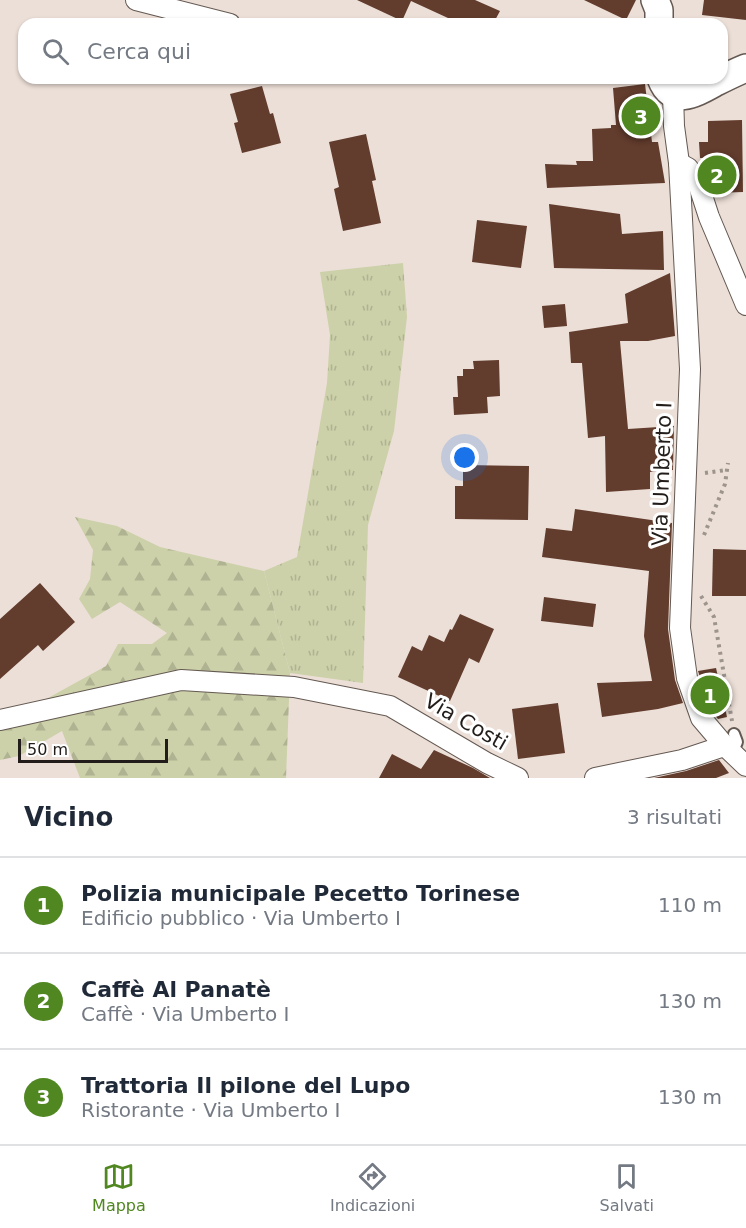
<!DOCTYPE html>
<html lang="it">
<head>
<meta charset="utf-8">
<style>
	:root { --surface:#fff; --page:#f2f2f3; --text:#1f2937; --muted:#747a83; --line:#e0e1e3; --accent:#508721 }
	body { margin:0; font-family:"DejaVu Sans",sans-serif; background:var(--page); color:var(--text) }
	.scale { position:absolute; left:18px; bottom:15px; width:150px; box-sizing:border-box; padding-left:6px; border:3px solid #221d1a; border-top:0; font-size:16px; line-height:21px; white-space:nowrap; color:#221d1a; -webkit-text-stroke:4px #fff; paint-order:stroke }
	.you { position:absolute; left:465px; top:458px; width:21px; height:21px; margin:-15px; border:4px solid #fff; border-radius:50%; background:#1a73e8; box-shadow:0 0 0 9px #1a73e833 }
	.badge { display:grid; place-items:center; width:39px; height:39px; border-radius:50%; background:var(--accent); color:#fff; font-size:20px; font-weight:700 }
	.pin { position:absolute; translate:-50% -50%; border:3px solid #fff; box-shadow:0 2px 6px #0006 }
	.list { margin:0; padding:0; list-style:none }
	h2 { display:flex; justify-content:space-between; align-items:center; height:78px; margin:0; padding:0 24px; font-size:26px }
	h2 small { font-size:20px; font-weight:400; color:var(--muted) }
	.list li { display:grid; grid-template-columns:39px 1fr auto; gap:18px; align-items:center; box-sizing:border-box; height:96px; padding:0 24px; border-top:2px solid var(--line) }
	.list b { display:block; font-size:22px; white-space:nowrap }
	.list p { margin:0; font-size:20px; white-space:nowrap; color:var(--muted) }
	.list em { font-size:20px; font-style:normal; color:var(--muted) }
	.icon { flex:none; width:33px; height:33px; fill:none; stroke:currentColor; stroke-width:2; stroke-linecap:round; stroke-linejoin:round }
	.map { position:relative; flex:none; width:746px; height:778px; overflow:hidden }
	.search { position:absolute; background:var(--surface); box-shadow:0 2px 4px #0004; left:18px; right:18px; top:18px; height:66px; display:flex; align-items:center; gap:15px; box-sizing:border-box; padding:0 21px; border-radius:18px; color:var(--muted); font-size:22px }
	.sheet { height:366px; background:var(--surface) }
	nav { display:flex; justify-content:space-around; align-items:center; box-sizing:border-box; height:84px; border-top:2px solid var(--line); background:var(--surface); font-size:16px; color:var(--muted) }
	nav a { display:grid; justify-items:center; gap:3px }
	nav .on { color:var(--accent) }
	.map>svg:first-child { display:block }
	.grass { fill:url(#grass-tufts) }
	.forest { fill:url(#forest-firs) }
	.building { fill:#623c2d }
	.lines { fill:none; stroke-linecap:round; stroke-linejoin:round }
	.lane-casing { stroke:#645952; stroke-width:14 }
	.street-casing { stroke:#645952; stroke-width:22 }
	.secondary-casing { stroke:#645952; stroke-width:30 }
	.path { stroke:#9d948d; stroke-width:4; stroke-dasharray:3 4.5; stroke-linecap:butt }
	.lane { stroke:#fff; stroke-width:10 }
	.street { stroke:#fff; stroke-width:20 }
	.secondary { stroke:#fff; stroke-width:27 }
	.labels { text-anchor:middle; stroke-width:6; stroke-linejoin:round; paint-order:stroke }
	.street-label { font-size:21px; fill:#221d1a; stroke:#fff }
</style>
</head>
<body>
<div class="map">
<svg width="746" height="778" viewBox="0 0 746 778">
	<defs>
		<pattern id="grass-tufts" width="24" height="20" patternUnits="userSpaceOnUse" patternTransform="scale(1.5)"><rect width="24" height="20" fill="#ccd1a9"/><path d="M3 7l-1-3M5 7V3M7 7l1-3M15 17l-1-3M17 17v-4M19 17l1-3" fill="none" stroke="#afb391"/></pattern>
		<pattern id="forest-firs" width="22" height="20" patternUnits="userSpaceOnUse" patternTransform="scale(1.5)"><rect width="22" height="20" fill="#ccd1a9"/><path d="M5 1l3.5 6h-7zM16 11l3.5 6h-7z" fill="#afb391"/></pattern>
	</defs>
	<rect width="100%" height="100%" fill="#ecdfd7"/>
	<!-- grass -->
	<polygon class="grass" points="403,263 407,317 394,431 368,525 363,683 290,673 264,571 297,557 327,383 330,335 320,272"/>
	<!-- forest -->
	<polygon class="forest" points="75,517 117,526 160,547 264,571 290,673 286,778 80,778 62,731 19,756 0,760 0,719 48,698 106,666 118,644 152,644 167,633 120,602 92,619 79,599 90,579 93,550"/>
	<!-- building -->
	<g class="building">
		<polygon points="357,0 475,0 500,11 493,24 461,24 411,1 402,21"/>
		<polygon points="584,0 636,0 626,20"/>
		<polygon points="704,0 746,0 746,20 702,15"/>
		<polygon points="645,84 652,142 658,142 665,183 547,188 545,164 577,165 576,161 593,161 592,129 611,128 611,125 616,125 613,88"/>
		<polygon points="262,86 270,114 273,113 281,143 242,153 234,123 238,122 230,94"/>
		<polygon points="742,120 743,192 714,193 709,177 708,158 700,158 699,142 708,142 708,121"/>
		<polygon points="366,134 376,180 372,181 381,223 343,231 334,189 339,187 329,142"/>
		<polygon points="549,204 620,214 622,234 663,231 664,270 554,268"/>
		<polygon points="477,220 527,226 521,268 472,262"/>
		<polygon points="670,273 675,336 648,341 620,341 628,429 674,426 673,470 650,472 650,489 606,492 605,436 588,438 582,363 571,363 569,332 628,323 625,294"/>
		<polygon points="565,304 567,326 544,328 542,306"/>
		<polygon points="499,360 500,396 487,397 488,413 454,415 453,397 458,397 457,376 463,376 463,369 474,369 473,361"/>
		<polygon points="463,465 529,466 528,520 455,519 455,486 463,486"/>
		<polygon points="575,509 672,523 668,629 675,680 683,703 658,709 602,717 597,683 652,681 644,636 649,571 542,557 546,528 572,531"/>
		<polygon points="713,549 746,550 746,596 712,596"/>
		<polygon points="40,583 75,622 43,651 38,645 0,679 0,619"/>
		<polygon points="544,597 596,604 593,627 541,621"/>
		<polygon points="460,614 494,629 479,663 469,658 450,701 398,677 412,646 422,651 429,635 444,642 450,629 452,630"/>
		<polygon points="716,668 727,717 718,719 712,712 698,671"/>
		<polygon points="558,703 565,753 518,759 512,709"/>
		<polygon points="434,750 473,768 490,778 379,778 392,754 421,769"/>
		<polygon points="719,760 729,773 716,778 654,778 686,771"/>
	</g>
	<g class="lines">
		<!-- lane casing -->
		<g class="lane-casing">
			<polyline id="lane" points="732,753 737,742 734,734"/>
		</g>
		<!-- street casing -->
		<g class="street-casing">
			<g id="street">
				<polyline points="136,0 230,24"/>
				<polyline points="673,94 674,126 679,163 690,369 680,628 687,678 701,718 724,745 746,766"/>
				<polyline points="679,163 688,168 697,180 709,217 746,305"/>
				<polyline points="0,720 181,680 294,687 390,706 487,763 518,778"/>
				<polyline points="595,778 682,760 721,747 724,745"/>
			</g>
		</g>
		<!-- secondary casing -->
		<g class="secondary-casing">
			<g id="secondary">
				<polyline points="655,0 659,10 659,24"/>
				<path d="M661 78C672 108 696 93 716 82 726 77 736 72 746 68"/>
			</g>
		</g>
		<!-- path -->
		<g class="path">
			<polyline points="705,473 726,470"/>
			<polyline points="704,535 725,484 728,463"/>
			<polyline points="701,596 714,617 732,721"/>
		</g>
		<!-- lane -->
		<use href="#lane" class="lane"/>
		<!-- street -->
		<use href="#street" class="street"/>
		<!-- secondary -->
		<use href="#secondary" class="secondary"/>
	</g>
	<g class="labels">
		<!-- street labels -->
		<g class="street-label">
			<text transform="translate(662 474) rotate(-88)" y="7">Via Umberto I</text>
			<text transform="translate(466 722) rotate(30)" y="7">Via Costi</text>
		</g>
	</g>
</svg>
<div class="scale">50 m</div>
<div class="you"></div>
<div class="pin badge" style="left:710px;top:695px">1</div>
<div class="pin badge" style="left:717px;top:175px">2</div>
<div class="pin badge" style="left:641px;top:116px">3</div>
<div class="search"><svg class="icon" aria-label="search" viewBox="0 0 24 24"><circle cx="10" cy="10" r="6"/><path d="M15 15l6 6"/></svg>Cerca qui</div>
</div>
<section class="sheet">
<h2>Vicino<small>3 risultati</small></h2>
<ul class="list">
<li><span class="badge">1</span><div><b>Polizia municipale Pecetto Torinese</b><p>Edificio pubblico · Via Umberto I</p></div><em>110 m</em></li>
<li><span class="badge">2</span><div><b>Caffè Al Panatè</b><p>Caffè · Via Umberto I</p></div><em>130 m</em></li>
<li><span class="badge">3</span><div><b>Trattoria Il pilone del Lupo</b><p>Ristorante · Via Umberto I</p></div><em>130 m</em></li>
</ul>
</section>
<nav>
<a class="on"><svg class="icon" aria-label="map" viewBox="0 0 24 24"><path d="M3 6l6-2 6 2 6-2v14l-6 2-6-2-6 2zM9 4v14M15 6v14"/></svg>Mappa</a>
<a><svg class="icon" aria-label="directions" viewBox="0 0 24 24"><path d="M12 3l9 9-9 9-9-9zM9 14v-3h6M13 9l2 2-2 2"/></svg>Indicazioni</a>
<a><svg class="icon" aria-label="saved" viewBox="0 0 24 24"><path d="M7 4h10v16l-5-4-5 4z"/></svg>Salvati</a>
</nav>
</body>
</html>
